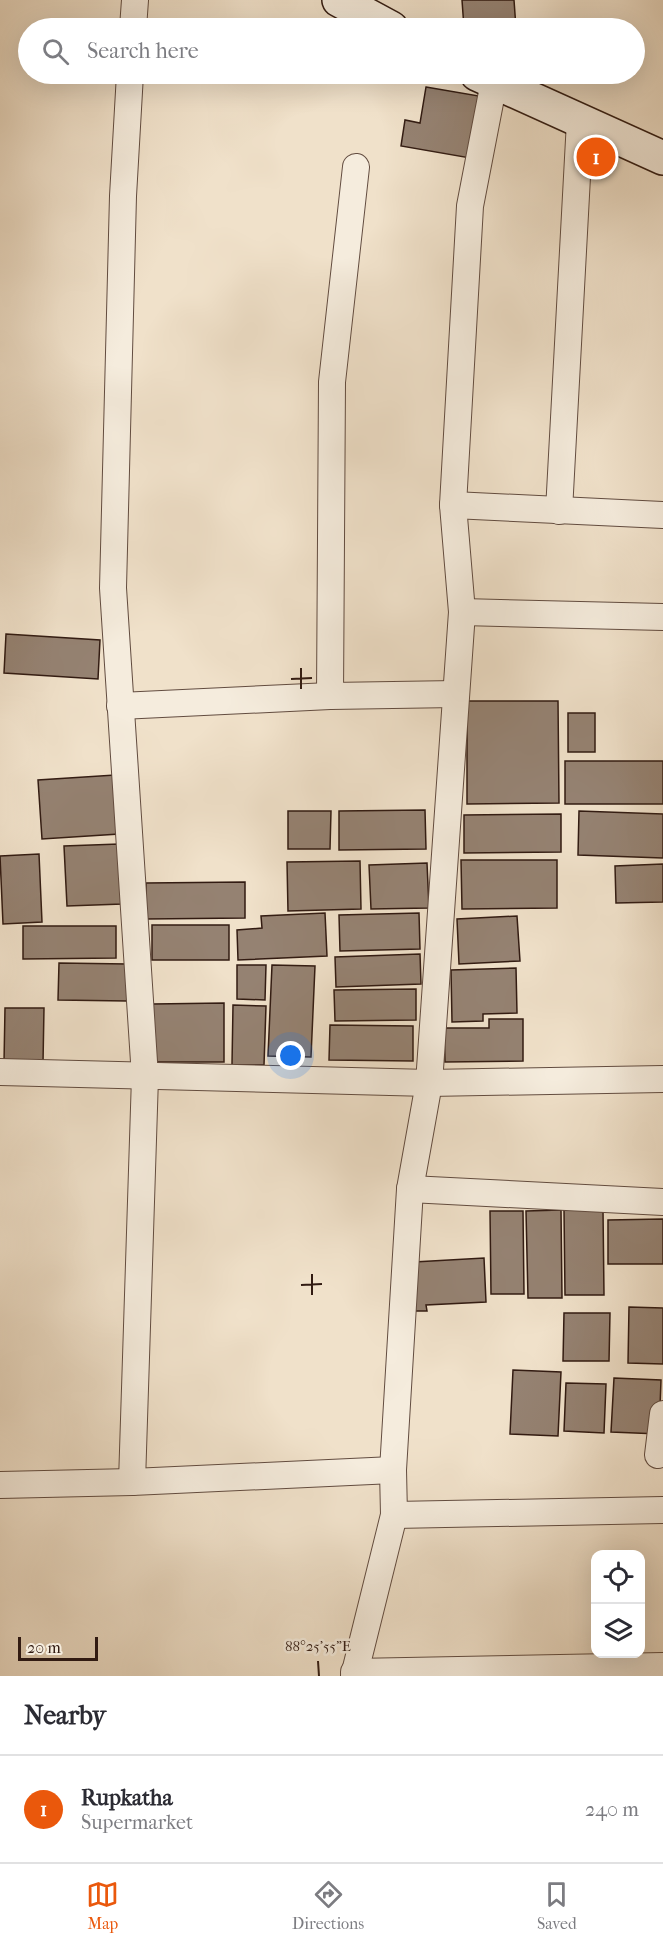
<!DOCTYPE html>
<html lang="en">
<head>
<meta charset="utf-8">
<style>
	:root { --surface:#fff; --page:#f7f7f7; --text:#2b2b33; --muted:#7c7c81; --line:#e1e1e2; --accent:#ea580c }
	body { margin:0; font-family:"IM FELL French Canon",serif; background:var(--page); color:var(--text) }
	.controls { position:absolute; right:18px; bottom:18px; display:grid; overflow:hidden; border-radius:12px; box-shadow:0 6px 24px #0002 }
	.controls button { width:54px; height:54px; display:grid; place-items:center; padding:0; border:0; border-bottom:2px solid var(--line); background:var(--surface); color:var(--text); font:30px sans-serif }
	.scale { position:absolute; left:18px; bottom:15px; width:80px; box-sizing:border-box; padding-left:6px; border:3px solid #321b12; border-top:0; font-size:16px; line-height:21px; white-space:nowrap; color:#321b12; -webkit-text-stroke:4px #f5ecdd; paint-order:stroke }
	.you { position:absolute; left:291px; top:1056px; width:21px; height:21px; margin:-15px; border:4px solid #fff; border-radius:50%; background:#1a73e8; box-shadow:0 0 0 9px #1a73e833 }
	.badge { display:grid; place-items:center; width:39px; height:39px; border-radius:50%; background:var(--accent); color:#fff; font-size:20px; font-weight:700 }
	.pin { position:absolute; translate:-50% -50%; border:3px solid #fff; box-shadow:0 2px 6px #0006 }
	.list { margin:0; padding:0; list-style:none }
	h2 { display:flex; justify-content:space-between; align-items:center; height:78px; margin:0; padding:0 24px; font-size:26px }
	h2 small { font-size:20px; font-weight:400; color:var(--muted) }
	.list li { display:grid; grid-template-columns:39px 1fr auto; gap:18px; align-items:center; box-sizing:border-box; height:108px; padding:0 24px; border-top:2px solid var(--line) }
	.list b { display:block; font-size:22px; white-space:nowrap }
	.list p { margin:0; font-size:20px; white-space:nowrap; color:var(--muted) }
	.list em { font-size:20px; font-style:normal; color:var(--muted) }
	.icon { flex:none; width:33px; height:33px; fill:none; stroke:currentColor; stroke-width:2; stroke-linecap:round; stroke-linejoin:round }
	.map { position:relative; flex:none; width:663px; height:1676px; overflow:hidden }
	.search { position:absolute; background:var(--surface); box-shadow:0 6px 24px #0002; left:18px; right:18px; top:18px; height:66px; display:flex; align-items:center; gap:15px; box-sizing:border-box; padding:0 21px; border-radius:33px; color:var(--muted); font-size:22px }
	.sheet { height:186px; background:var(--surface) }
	nav { display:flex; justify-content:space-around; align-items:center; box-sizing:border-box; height:84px; border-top:2px solid var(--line); background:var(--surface); font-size:16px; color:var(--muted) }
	nav a { display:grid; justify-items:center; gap:3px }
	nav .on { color:var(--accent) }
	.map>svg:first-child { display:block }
	.building { fill:#958272; stroke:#321b12; stroke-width:1.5 }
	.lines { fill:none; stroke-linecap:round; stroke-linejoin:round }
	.minor-casing { stroke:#624c40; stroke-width:28 }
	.secondary-casing { stroke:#321b12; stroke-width:36 }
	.minor { stroke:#f5ecdd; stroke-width:26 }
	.secondary { stroke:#f5ecdd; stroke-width:33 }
	.ticks { fill:none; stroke:#321b12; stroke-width:2 }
	.ticks-label { font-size:15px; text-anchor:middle; fill:#321b12; stroke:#f5ecdd; stroke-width:5; stroke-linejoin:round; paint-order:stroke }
</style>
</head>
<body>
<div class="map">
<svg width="663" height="1676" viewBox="0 0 663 1676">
	<rect width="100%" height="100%" fill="#f0e1ca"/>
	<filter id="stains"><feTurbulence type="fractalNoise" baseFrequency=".00333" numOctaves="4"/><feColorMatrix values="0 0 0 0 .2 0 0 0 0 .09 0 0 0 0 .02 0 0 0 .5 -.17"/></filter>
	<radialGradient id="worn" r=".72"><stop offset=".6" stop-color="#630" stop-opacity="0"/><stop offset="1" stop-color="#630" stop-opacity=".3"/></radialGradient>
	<!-- building -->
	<g class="building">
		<polygon points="462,0 514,0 516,28 464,28"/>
		<polygon points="426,87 479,96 470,158 401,146 405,120 420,123"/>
		<polygon points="6,634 100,640 98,679 4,673"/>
		<polygon points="467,701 558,701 559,803 467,804"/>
		<rect x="568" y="713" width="27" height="39"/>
		<rect x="565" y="761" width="98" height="43"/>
		<polygon points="115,775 119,834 42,839 38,780"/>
		<polygon points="425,810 426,849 339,850 339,811"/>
		<polygon points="288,811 331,811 330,849 288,849"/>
		<polygon points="579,811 663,814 663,858 578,855"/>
		<polygon points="561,814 561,852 464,853 464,815"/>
		<polygon points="119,844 122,904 67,906 64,846"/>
		<polygon points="39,854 42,922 3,924 0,856"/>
		<polygon points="461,860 557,860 557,908 462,909"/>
		<polygon points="360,861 361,909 288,911 287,862"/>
		<polygon points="427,863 429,908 371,909 369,865"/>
		<polygon points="663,864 663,902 616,903 615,866"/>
		<polygon points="245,882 245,918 146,919 146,883"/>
		<polygon points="325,913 327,956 238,960 237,930 262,928 261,916"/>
		<polygon points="419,913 420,949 340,951 339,915"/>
		<polygon points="517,916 520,961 459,964 457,919"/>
		<rect x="152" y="925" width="77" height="35"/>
		<polygon points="23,926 116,926 116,958 23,959"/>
		<polygon points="420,954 421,984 336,987 335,957"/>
		<polygon points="59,963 127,964 127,1001 58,1000"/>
		<polygon points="237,965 266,965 265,1000 237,999"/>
		<polygon points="272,965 315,966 311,1057 268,1056"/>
		<polygon points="516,968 517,1013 483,1014 483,1021 452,1022 451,970"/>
		<polygon points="416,989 416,1020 335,1021 334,990"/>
		<polygon points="224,1003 224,1062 154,1062 153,1004"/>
		<polygon points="233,1005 266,1006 264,1065 232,1065"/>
		<polygon points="5,1008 44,1008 43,1063 4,1063"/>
		<polygon points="489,1019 523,1019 523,1061 445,1062 444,1028 489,1028"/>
		<polygon points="330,1025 413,1026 413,1061 329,1060"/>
		<polygon points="564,1209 603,1210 604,1295 565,1295"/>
		<polygon points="561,1210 562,1298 528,1298 526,1211"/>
		<polygon points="490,1211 523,1211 524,1294 491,1294"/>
		<polygon points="663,1219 663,1264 608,1264 608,1220"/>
		<polygon points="484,1258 486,1302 426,1305 427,1311 408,1311 414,1262"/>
		<polygon points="629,1307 663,1308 663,1364 628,1363"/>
		<polygon points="564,1313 610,1313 609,1361 563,1361"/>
		<polygon points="513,1370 561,1372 558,1436 510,1434"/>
		<polygon points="614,1378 661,1380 659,1434 611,1432"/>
		<polygon points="566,1383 606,1384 604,1433 564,1431"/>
	</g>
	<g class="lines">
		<!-- minor casing -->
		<g class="minor-casing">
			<g id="minor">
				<polyline points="133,28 135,0"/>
				<polyline points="130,74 123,196 113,588 145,1077 132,1482"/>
				<polyline points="453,505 663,515"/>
				<polyline points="559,511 580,121"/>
				<polyline points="462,612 663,617"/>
				<polyline points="330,696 332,382 356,167"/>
				<polyline points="120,706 330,696 456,694"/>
				<polyline points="0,1072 429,1083 663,1079"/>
				<polyline points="410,1189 663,1202"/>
				<polyline points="658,1455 663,1414"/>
				<polyline points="0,1485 132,1482 393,1470"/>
				<polyline points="394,1515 663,1510"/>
				<polyline points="354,1672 663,1666"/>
				<polyline points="354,1676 394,1515 393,1470 410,1189 429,1083 462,612 453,505 470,206 494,82"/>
			</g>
		</g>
		<!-- secondary casing -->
		<g class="secondary-casing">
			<g id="secondary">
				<polyline points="339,0 391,28"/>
				<polyline points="477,74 663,158"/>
			</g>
		</g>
		<!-- minor -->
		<use href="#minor" class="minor"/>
		<!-- secondary -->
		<use href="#secondary" class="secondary"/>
	</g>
	<!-- ticks -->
	<path class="ticks" d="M301 668V689M291 679 312 678M312 1274V1295M301 1285 322 1284M318 1661 319 1676"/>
	<g class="ticks-label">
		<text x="318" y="1651">88°25'55"E</text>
	</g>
	<rect width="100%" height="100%" filter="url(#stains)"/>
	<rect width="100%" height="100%" fill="url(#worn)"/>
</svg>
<div class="controls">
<button><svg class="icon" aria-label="locate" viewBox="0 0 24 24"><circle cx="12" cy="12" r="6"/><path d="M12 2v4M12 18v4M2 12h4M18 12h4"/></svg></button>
<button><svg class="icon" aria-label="layers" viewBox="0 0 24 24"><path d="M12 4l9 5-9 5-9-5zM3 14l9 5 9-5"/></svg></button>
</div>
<div class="scale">20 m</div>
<div class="you"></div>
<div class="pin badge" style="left:596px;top:157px">1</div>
<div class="search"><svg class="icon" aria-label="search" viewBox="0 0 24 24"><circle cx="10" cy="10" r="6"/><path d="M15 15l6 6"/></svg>Search here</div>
</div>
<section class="sheet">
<h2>Nearby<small></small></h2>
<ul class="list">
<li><span class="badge">1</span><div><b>Rupkatha</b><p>Supermarket</p></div><em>240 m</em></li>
</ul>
</section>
<nav>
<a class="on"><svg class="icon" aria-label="map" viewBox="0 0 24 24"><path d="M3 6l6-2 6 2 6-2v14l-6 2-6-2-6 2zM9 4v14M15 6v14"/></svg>Map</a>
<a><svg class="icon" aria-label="directions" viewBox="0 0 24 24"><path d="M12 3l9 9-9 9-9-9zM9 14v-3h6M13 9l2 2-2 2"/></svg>Directions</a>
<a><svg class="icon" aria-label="saved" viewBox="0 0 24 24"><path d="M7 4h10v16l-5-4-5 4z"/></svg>Saved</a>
</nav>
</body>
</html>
